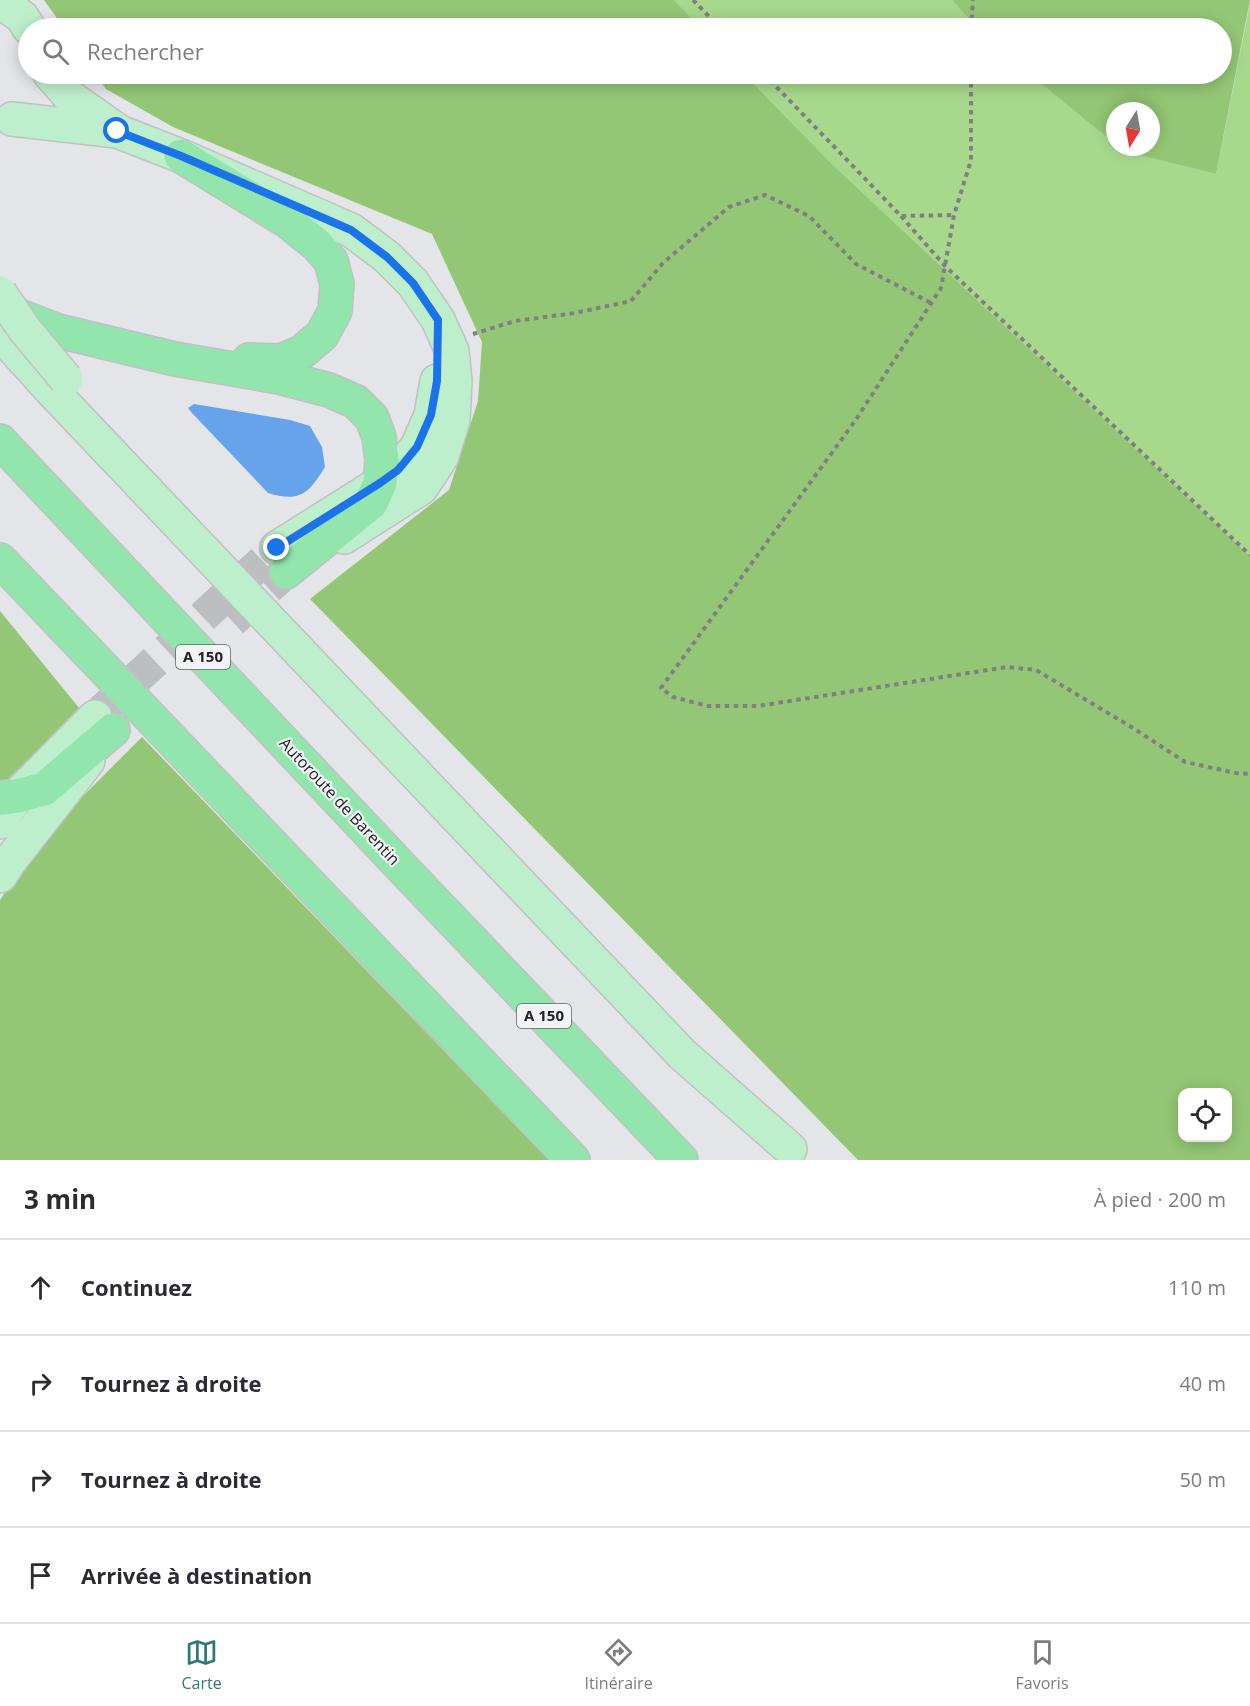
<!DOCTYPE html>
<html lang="fr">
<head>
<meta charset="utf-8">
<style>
	:root { --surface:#fff; --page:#f2f2f3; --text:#2b2b33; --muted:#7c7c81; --line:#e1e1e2; --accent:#2e7878 }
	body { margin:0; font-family:"Open Sans",sans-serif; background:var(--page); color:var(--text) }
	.controls { position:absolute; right:18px; bottom:18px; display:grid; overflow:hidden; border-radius:12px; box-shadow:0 3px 15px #0003 }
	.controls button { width:54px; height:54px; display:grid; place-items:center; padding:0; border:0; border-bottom:2px solid var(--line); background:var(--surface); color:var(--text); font:30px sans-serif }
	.compass { position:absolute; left:1106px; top:102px; width:54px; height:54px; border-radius:50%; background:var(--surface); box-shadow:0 3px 15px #0003; rotate:191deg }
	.stop { position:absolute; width:18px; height:18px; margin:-14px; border:4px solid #1a73e8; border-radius:50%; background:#fff }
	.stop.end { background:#1a73e8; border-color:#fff; box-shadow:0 2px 6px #0008 }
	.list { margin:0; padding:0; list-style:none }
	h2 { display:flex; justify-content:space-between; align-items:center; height:78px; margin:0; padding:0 24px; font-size:26px }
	h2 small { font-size:20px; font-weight:400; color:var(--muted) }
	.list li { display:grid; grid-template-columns:39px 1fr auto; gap:18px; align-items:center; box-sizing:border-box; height:96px; padding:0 24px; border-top:2px solid var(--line) }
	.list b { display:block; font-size:22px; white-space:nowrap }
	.list em { font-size:20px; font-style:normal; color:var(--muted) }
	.icon { flex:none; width:33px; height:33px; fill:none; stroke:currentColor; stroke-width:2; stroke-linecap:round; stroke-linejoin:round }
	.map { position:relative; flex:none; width:1250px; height:1160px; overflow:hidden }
	.search { position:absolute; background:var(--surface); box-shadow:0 3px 15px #0003; left:18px; right:18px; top:18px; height:66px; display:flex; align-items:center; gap:15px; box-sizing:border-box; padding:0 21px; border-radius:33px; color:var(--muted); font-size:22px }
	.sheet { height:462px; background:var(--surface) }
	nav { display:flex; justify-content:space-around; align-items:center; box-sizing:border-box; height:84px; border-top:2px solid var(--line); background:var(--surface); font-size:16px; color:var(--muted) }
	nav a { display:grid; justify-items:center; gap:3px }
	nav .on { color:var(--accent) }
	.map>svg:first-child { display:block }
	.green { fill:#a8d88c }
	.forest { fill:#94c775; fill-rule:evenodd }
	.water { fill:#67a3ea }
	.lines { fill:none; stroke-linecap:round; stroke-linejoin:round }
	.major-tunnel { stroke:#bdbec1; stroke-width:33; stroke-dasharray:33 16; stroke-linecap:butt }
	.major-casing { stroke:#c1c1c2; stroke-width:36 }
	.highway-casing { stroke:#c1c1c2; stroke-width:36 }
	.path { stroke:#7f8082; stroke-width:4; stroke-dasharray:4.5 4.5; stroke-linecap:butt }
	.major { stroke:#beefcd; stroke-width:33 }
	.highway { stroke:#92e5ac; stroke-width:33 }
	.major-bridge-casing { stroke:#c1c1c2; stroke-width:36; stroke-linecap:butt }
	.major-bridge { stroke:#beefcd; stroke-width:33 }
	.route { stroke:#1a73e8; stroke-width:8 }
	.labels { text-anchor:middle; stroke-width:4.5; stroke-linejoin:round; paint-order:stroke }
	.shield { fill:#f1f3f5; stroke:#606163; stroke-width:1.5 }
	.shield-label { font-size:15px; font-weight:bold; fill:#222324 }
	.street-label { font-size:16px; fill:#222324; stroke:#f1f3f5 }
</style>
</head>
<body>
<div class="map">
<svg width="1250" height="1160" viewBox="0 0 1250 1160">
	<rect width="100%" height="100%" fill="#e4e5e8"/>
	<!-- green -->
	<g class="green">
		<polygon points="674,0 952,0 977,28 701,28"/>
		<polygon points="1250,3 1250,556 832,164 744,74 1029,74 1115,144 1115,147 1119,147 1124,151 1216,174"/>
	</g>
	<!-- forest -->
	<g class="forest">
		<polygon points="44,0 674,0 701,28 64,28"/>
		<polygon points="952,0 1250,0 1216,174 1123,151 1119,147 1151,147 1151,111 1115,111 1115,144 1029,74 1222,74 1222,28 977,28"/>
		<path d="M95 74H744L832 164 1250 556V1160H858L310 599 449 490 478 401 482 342 432 234 173 127 106 89ZM1228 1092V1138H1182V1092Z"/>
		<polygon points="0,611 80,709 4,783 0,784"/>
		<polygon points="142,737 549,1160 0,1160 0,900 38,841"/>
	</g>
	<!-- water -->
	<path class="water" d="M194 404 290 420 310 426 322 447 325 467C309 493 300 503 268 493L192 413 188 408Z"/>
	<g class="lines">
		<!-- major-tunnel -->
		<g class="major-tunnel">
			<polyline points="232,621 286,572"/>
			<polyline points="95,717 277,548"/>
		</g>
		<!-- major casing -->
		<g class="major-casing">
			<g id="major">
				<polyline points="0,1 22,17 29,28"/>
				<polyline points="50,74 70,97 114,128"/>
				<polyline points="12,119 117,131 181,156 351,230 387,257 413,283 438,320 452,351 455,381 453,420 442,456 421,488 344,537"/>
				<polyline points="0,329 12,347 51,390 682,1054 790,1149"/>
				<polyline points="277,548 380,483 398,470 417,447 431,415 437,381"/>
				<polyline points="0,822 17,796 95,717"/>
				<polyline points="0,876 9,862 88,761"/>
			</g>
		</g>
		<!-- highway casing -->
		<g class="highway-casing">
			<g id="highway">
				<polyline points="181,156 287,221 317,245 331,261 337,284 335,311 322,335 302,352 281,361 249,360"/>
				<polyline points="1,309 58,331 175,359 279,377 329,390 356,402 372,418 379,437 382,460 380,483 371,503 286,572"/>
				<polyline points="0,441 406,872 681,1160"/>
				<polyline points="0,560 573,1160"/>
				<polyline points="0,798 17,796 44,789 113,730"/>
			</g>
		</g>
		<!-- path -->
		<g class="path">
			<polyline points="693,0 720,28"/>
			<polyline points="971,28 973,0"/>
			<polyline points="764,74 901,216 954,215"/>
			<polyline points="971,74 971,160 954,215 941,288 855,421 661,688 673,697 708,706 758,706 1007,667 1036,670 1133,728 1185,762 1236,773 1250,774"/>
			<polyline points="901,216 945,266 1250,555"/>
			<polyline points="473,334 515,321 575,313 631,301 663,263 729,207 765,195 809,216 856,264 931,303"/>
		</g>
		<!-- major -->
		<use href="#major" class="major"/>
		<!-- highway -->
		<use href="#highway" class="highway"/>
		<!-- major-bridge casing -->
		<g class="major-bridge-casing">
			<polyline id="major-bridge" points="0,293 25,330 66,379"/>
		</g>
		<!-- major-bridge -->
		<use href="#major-bridge" class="major-bridge"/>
	</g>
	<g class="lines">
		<!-- route -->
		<polyline class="route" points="117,131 181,156 351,230 387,257 413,283 438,320 437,381 431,415 417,447 398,470 380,483 277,548"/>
	</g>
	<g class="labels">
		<!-- shield labels -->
		<g class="shield">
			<rect x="176" y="645" width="54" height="24" rx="4.5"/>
			<rect x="517" y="1004" width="54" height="24" rx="4.5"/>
		</g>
		<g class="shield-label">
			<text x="203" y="662">A 150</text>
			<text x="544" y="1021">A 150</text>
		</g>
		<!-- street labels -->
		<g class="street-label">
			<text transform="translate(340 801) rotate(47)" y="6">Autoroute de Barentin</text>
		</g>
	</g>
</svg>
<div class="controls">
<button><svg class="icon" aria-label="locate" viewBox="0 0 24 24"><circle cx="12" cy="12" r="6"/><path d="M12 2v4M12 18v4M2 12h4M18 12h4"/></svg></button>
</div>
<svg class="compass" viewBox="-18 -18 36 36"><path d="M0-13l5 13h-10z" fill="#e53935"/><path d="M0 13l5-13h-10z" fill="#7c7c81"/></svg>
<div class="stop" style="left:117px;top:131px"></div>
<div class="stop end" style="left:277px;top:548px"></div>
<div class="search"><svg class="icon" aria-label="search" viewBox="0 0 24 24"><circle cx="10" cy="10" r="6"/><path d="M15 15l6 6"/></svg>Rechercher</div>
</div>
<section class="sheet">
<h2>3 min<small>À pied · 200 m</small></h2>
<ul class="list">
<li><svg class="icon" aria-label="ahead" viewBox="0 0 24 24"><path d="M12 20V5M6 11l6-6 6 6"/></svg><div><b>Continuez</b></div><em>110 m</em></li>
<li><svg class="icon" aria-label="right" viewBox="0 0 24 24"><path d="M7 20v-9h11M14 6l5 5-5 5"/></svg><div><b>Tournez à droite</b></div><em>40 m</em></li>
<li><svg class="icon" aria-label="right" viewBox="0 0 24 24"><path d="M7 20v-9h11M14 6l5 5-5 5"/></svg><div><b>Tournez à droite</b></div><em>50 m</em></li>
<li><svg class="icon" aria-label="arrive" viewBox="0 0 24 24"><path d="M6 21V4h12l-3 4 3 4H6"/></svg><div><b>Arrivée à destination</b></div></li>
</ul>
</section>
<nav>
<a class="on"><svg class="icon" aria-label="map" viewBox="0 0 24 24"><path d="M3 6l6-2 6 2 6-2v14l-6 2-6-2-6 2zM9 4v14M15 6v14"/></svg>Carte</a>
<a><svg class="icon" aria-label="directions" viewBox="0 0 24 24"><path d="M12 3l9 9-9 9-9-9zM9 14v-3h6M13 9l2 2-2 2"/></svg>Itinéraire</a>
<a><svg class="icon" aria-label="saved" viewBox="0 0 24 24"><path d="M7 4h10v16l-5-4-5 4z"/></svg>Favoris</a>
</nav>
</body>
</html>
